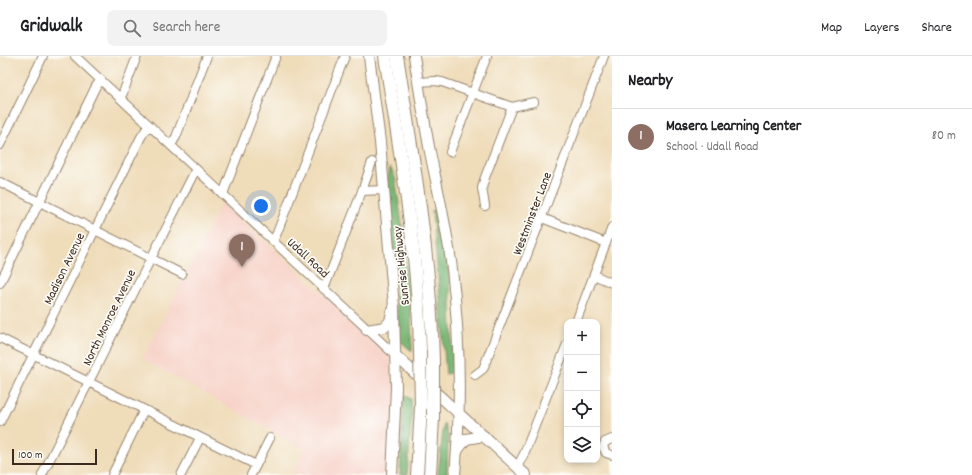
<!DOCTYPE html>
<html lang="en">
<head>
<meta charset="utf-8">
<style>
	:root { --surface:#fff; --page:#f2f2f2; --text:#202124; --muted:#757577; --line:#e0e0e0; --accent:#1a73e8 }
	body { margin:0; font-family:Dekko,sans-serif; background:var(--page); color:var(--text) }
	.controls { position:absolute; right:12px; bottom:12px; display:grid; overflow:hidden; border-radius:8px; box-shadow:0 2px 6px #0003 }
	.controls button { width:36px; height:36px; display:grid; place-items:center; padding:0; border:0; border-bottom:1px solid var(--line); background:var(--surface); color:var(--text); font:20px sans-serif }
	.scale { position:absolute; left:12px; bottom:10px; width:85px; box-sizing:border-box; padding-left:4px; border:2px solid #3b2a1e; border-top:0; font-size:11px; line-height:14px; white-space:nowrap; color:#3b2a1e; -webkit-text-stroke:3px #fdfcf7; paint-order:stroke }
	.you { position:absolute; left:261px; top:150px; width:14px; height:14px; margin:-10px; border:3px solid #fff; border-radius:50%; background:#1a73e8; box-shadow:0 0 0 6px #1a73e833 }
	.badge { display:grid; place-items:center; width:26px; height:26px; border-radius:50%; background:var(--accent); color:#fff; font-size:13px; font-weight:700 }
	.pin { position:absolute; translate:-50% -33px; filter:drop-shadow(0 1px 2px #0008) }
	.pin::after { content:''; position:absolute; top:21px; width:14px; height:12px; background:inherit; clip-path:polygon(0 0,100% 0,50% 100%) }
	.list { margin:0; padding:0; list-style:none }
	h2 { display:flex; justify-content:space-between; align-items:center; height:52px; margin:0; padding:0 16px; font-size:17px }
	h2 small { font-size:13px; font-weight:400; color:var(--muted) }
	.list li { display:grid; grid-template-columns:26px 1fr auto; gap:12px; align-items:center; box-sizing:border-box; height:56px; padding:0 16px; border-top:1px solid var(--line) }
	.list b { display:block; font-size:15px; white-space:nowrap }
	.list p { margin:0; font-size:13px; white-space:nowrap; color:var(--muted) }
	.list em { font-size:13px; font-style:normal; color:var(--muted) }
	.icon { flex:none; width:22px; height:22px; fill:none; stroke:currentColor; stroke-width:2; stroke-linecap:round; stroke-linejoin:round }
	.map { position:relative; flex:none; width:612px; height:419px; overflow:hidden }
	header { display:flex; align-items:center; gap:24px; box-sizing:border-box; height:56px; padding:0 20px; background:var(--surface); border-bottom:1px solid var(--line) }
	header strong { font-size:19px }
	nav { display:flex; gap:22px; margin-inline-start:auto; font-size:14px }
	.search { width:280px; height:36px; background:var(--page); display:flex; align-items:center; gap:10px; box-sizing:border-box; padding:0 14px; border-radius:8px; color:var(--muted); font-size:15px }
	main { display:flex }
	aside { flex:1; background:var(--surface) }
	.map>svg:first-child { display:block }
	.built { fill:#f7d1c7 }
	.forest { fill:#7bb777; stroke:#5b704a }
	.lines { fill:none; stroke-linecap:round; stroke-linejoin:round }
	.minor-casing { stroke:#95836c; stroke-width:10 }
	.major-casing { stroke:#95836c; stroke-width:12 }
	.highway-casing { stroke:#95836c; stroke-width:14 }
	.minor { stroke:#fff; stroke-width:8 }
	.major { stroke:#fff; stroke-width:10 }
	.highway { stroke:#fff; stroke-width:12 }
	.highway-bridge-casing { stroke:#95836c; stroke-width:14; stroke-linecap:butt }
	.highway-bridge { stroke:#fff; stroke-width:12 }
	.labels { text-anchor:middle; stroke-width:3.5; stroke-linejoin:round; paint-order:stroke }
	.street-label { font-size:13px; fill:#3b2a1e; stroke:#fdfcf7 }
</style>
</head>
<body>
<header>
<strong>Gridwalk</strong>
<div class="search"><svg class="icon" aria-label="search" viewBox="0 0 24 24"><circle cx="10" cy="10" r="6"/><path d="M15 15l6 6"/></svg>Search here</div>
<nav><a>Map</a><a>Layers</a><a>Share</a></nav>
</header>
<main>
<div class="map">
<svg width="612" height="419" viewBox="0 0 612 419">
	<rect width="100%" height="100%" fill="#fdfcf7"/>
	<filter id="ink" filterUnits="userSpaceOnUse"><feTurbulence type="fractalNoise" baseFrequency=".025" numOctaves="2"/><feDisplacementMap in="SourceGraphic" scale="8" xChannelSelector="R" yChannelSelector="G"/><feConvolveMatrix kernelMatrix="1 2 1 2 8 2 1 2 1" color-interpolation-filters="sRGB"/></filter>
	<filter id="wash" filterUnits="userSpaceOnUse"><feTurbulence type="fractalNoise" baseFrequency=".012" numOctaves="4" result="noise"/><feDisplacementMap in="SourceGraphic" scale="16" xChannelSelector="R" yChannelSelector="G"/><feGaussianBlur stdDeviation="0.9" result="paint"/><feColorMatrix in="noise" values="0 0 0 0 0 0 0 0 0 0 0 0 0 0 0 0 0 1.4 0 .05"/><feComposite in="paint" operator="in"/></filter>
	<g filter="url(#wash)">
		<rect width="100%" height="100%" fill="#efdcb9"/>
		<!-- built -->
		<polygon class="built" points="222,146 366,277 397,308 393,419 293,419 304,393 143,303"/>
		<!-- forest -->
		<g class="forest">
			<polygon points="390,111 395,121 402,168 411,260 412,295 399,284 388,123"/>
			<polygon points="435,152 450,221 453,302 451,317 446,318 438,220 432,155"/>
			<polygon points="404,339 411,343 412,359 407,419 400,419"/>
			<polygon points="444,367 448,379 447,419 438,419"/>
		</g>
	</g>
	<g filter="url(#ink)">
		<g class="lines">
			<!-- minor casing -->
			<g class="minor-casing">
				<g id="minor">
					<polyline points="75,0 396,300"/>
					<polyline points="418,26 435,25 442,26 512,51"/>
					<polyline points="120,42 123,37 137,0"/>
					<polyline points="512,51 534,46"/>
					<polyline points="0,89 43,0"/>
					<polyline points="171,89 176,81 207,0"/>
					<polyline points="450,96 487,0"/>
					<polyline points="0,126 182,218"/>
					<polyline points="362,135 384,134"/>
					<polyline points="223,138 276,0"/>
					<polyline points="485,150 482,132 484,124 512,51"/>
					<polyline points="542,162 606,187"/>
					<polyline points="273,185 277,177 345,0"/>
					<polyline points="594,219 612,227"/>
					<polyline points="0,227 96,30 101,24"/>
					<polyline points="324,233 362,135 372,106"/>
					<polyline points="576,266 612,171"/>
					<polyline points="0,282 256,409"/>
					<polyline points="475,319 483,313 604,0"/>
					<polyline points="0,366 141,81 149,69"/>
					<polyline points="612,383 605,386 603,391 606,397 612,399"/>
					<polyline points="517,411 524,398 567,288"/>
					<polyline points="42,419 196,113"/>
					<polyline points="112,419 144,354"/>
					<polyline points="181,419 200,382"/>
					<polyline points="251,419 270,382"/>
				</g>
			</g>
			<!-- major casing -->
			<g class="major-casing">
				<g id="major">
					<polyline points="369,0 380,86 394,251 396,332 392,419"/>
					<path d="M414 0C419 32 424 64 430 96 438 135 447 173 452 213 460 281 461 351 455 419"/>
					<polyline points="367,274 385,271 390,265 392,256"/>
					<polyline points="396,300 526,419"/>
					<polyline points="457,395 466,383 484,380"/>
				</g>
			</g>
			<!-- highway casing -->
			<g class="highway-casing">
				<g id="highway">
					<path d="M385 0C400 97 418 195 420 294"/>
					<path d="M397 0C413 102 431 203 433 306"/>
					<polyline points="417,419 421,351"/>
					<polyline points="430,419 433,362"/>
				</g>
			</g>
			<!-- minor -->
			<use href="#minor" class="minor"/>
			<!-- major -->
			<use href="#major" class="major"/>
			<!-- highway -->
			<use href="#highway" class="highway"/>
			<!-- highway-bridge casing -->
			<g class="highway-bridge-casing">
				<g id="highway-bridge">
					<polyline points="420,294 421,351"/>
					<polyline points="433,362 433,306"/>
				</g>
			</g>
			<!-- highway-bridge -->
			<use href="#highway-bridge" class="highway-bridge"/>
		</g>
	</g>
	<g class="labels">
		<!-- street labels -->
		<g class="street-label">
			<text transform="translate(531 157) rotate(-69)" y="5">Westminster Lane</text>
			<text transform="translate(309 201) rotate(43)" y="5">Udall Road</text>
			<text transform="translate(400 210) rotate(-96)" y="5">Sunrise Highway</text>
			<text transform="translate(63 212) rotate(-64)" y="5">Madison Avenue</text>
			<text transform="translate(108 261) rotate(-64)" y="5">North Monroe Avenue</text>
		</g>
	</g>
</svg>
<div class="controls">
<button>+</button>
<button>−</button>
<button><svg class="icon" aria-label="locate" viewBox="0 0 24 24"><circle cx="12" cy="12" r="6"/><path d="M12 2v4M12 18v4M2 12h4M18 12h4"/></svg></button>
<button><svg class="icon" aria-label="layers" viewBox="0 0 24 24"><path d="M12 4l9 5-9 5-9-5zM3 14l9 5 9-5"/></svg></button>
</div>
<div class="scale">100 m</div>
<div class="you"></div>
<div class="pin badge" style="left:242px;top:211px;background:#8d6e63">1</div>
</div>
<aside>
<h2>Nearby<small></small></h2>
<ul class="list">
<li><span class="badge" style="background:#8d6e63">1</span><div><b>Masera Learning Center</b><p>School · Udall Road</p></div><em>80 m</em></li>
</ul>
</aside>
</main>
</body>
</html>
